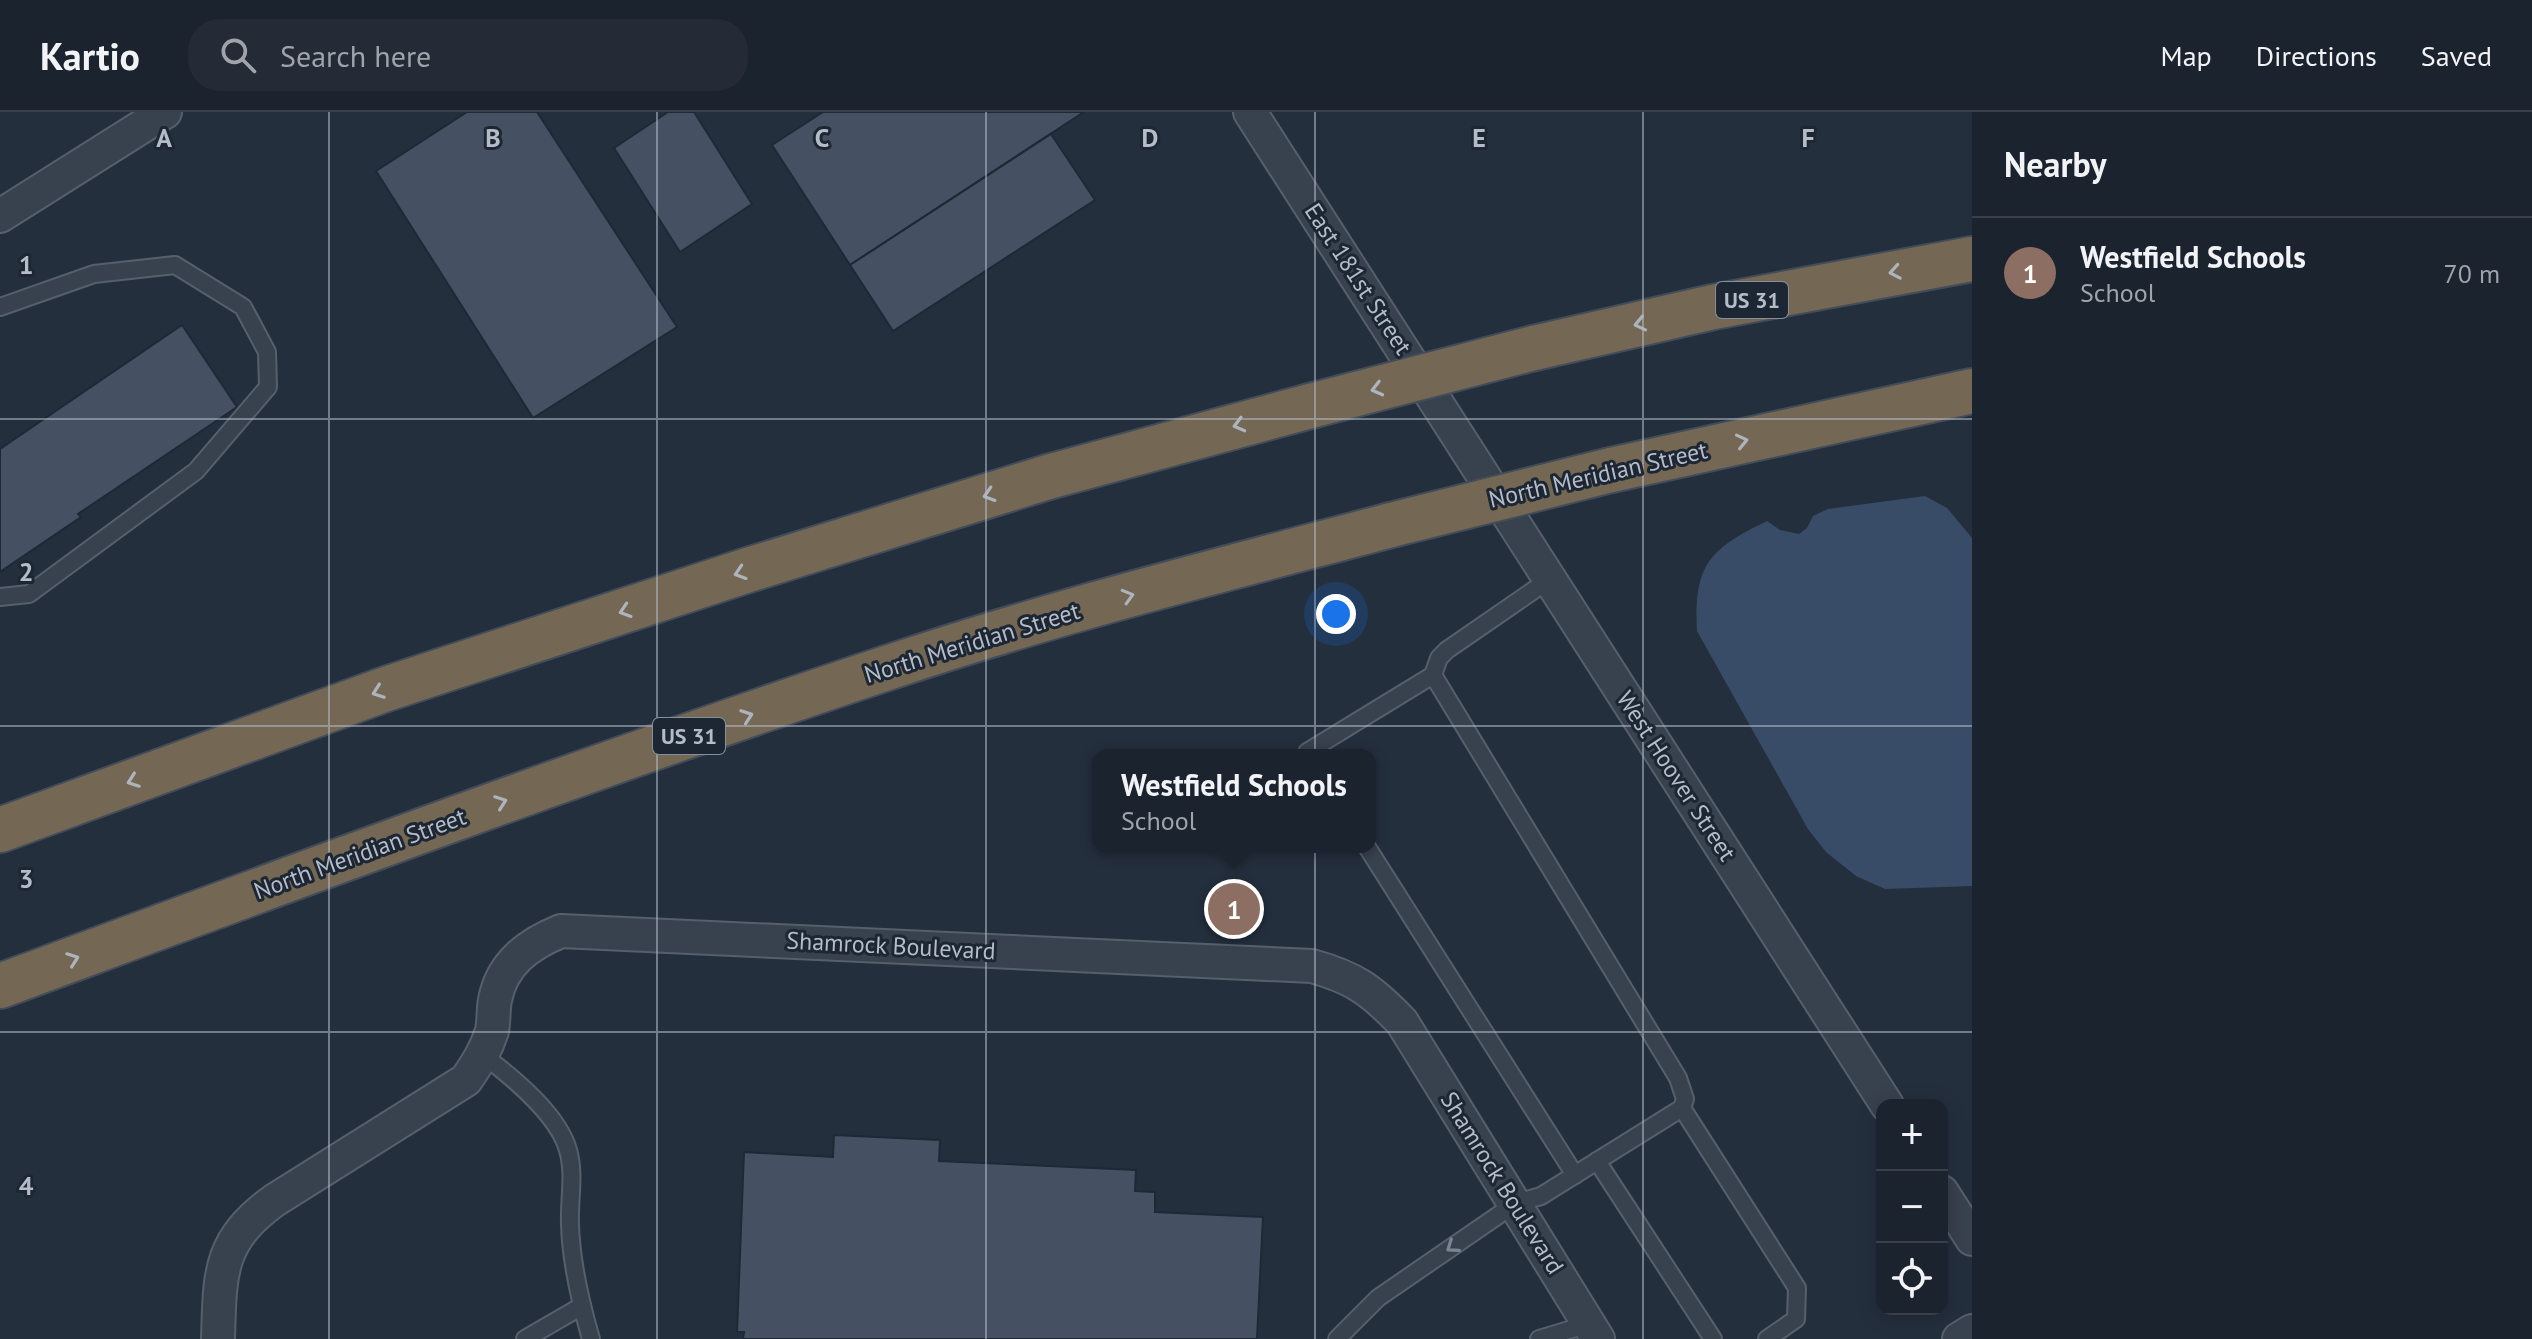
<!DOCTYPE html>
<html lang="en">
<head>
<meta charset="utf-8">
<style>
	:root { --surface:#1b232e; --page:#242b36; --text:#f1f3f6; --muted:#a0a4aa; --line:#39404a; --accent:#2563eb }
	body { margin:0; font-family:"PT Sans",sans-serif; background:var(--page); color:var(--text) }
	.controls { position:absolute; right:24px; bottom:24px; display:grid; overflow:hidden; border-radius:16px; box-shadow:0 4px 20px #0003 }
	.controls button { width:72px; height:72px; display:grid; place-items:center; padding:0; border:0; border-bottom:2px solid var(--line); background:var(--surface); color:var(--text); font:40px sans-serif }
	.you { position:absolute; left:1336px; top:502px; width:28px; height:28px; margin:-20px; border:6px solid #fff; border-radius:50%; background:#1a73e8; box-shadow:0 0 0 12px #1a73e833 }
	.badge { display:grid; place-items:center; width:52px; height:52px; border-radius:50%; background:var(--accent); color:#fff; font-size:26px; font-weight:700 }
	.pin { position:absolute; translate:-50% -50%; border:4px solid #fff; box-shadow:0 2px 8px #0006 }
	.popup { position:absolute; left:1092px; top:637px; width:284px; height:104px; box-sizing:border-box; display:grid; place-content:center; border-radius:16px; background:var(--surface); filter:drop-shadow(0 2px 6px #0005); font-size:26px; white-space:nowrap; color:var(--muted) }
	.popup b { font-size:30px; color:var(--text) }
	.popup::after { content:''; position:absolute; left:50%; top:100%; margin-left:-16px; border:16px solid transparent; border-top-color:var(--surface) }
	.list { margin:0; padding:0; list-style:none }
	h2 { display:flex; justify-content:space-between; align-items:center; height:104px; margin:0; padding:0 32px; font-size:34px }
	h2 small { font-size:26px; font-weight:400; color:var(--muted) }
	.list li { display:grid; grid-template-columns:52px 1fr auto; gap:24px; align-items:center; box-sizing:border-box; height:112px; padding:0 32px; border-top:2px solid var(--line) }
	.list b { display:block; font-size:30px; white-space:nowrap }
	.list p { margin:0; font-size:26px; white-space:nowrap; color:var(--muted) }
	.list em { font-size:26px; font-style:normal; color:var(--muted) }
	.icon { flex:none; width:44px; height:44px; fill:none; stroke:currentColor; stroke-width:2; stroke-linecap:round; stroke-linejoin:round }
	.map { position:relative; flex:none; width:1972px; height:1227px; overflow:hidden }
	header { display:flex; align-items:center; gap:48px; box-sizing:border-box; height:112px; padding:0 40px; background:var(--surface); border-bottom:2px solid var(--line) }
	header strong { font-size:38px }
	nav { display:flex; gap:44px; margin-inline-start:auto; font-size:28px }
	.search { width:560px; height:72px; background:var(--page); display:flex; align-items:center; gap:20px; box-sizing:border-box; padding:0 28px; border-radius:32px; color:var(--muted); font-size:30px }
	main { display:flex }
	aside { flex:1; background:var(--surface) }
	.map>svg:first-child { display:block }
	.water { fill:#394c67 }
	.building { fill:#455162; stroke:#1f2835; stroke-width:2 }
	.lines { fill:none; stroke-linecap:round; stroke-linejoin:round }
	.service-casing { stroke:#565f6c; stroke-width:20 }
	.minor-casing { stroke:#565f6c; stroke-width:36 }
	.motorway-casing { stroke:#434c59; stroke-width:48 }
	.service { stroke:#38414e; stroke-width:16 }
	.minor { stroke:#38414e; stroke-width:32 }
	.motorway { stroke:#746855; stroke-width:44 }
	.motorway-bridge-casing { stroke:#434c59; stroke-width:48; stroke-linecap:butt }
	.motorway-bridge { stroke:#746855; stroke-width:44 }
	.oneway { stroke:#aeb4bd }
	.oneway2 { stroke:#7c8592 }
	.grid { fill:none; stroke:#b4bcc9; stroke-width:2; stroke-opacity:0.55 }
	.labels { text-anchor:middle; stroke-width:6; stroke-linejoin:round; paint-order:stroke }
	.shield { fill:#1d2633; stroke:#878f9c; stroke-width:2 }
	.shield-label { font-size:22px; font-weight:bold; fill:#b4bcc9 }
	.street-label { font-size:24px; fill:#b4bcc9; stroke:#1d2633 }
	.grid-label { font-size:26px; text-anchor:middle; font-weight:bold; fill:#b4bcc9; stroke:#1d2633; stroke-width:6; stroke-linejoin:round; paint-order:stroke }
</style>
</head>
<body>
<header>
<strong>Kartio</strong>
<div class="search"><svg class="icon" aria-label="search" viewBox="0 0 24 24"><circle cx="10" cy="10" r="6"/><path d="M15 15l6 6"/></svg>Search here</div>
<nav><a>Map</a><a>Directions</a><a>Saved</a></nav>
</header>
<main>
<div class="map">
<svg width="1972" height="1227" viewBox="0 0 1972 1227">
	<rect width="100%" height="100%" fill="#242f3e"/>
	<!-- water -->
	<path class="water" d="M1925 384 1947 396 1972 426V774L1885 777 1856 764 1826 740 1808 717 1697 519C1694 453 1709 437 1767 409L1780 418 1799 422 1807 416 1813 404 1828 397Z"/>
	<!-- building -->
	<g class="building">
		<polygon points="467,0 537,0 677,215 533,306 376,59"/>
		<polygon points="668,0 694,0 752,92 680,140 614,36"/>
		<polygon points="823,0 1084,0 850,153 772,33"/>
		<polygon points="1051,22 1095,88 893,219 850,153"/>
		<polygon points="182,213 237,295 78,402 81,405 0,460 0,337"/>
		<polygon points="834,1023 940,1028 939,1049 1136,1058 1135,1079 1155,1080 1155,1100 1263,1105 1257,1227 743,1227 744,1220 737,1220 744,1040 833,1045"/>
	</g>
	<g class="lines">
		<!-- service casing -->
		<g class="service-casing">
			<g id="service">
				<polyline points="0,195 94,162 175,153 243,195 267,240 268,275 196,359 29,482 0,485"/>
				<polyline points="1433,563 1439,546 1447,538 1550,467"/>
				<polyline points="1309,643 1307,640 1433,563 1678,966 1685,987 1682,996 1541,1084 1516,1091 1378,1186 1337,1227"/>
				<polyline points="1367,735 1575,1063"/>
				<path d="M483 943C512 965 558 1002 568 1038 575 1062 569 1087 570 1112 571 1151 580 1189 591 1227"/>
				<polyline points="1682,996 1797,1176 1796,1207 1767,1227"/>
				<polyline points="1597,1049 1713,1227"/>
				<polyline points="525,1227 582,1194"/>
				<polyline points="1539,1227 1589,1212"/>
			</g>
		</g>
		<!-- minor casing -->
		<g class="minor-casing">
			<g id="minor">
				<polyline points="1250,0 1887,993"/>
				<polyline points="0,104 165,0"/>
				<polyline points="1942,1080 1972,1127"/>
				<path d="M218 1227C220 1161 218 1129 275 1088L466 968C477 952 486 938 492 919 494 909 493 898 495 888 502 851 529 832 561 819L1312 854C1355 866 1371 878 1402 910L1598 1227"/>
				<polyline points="1959,1227 1972,1219"/>
			</g>
		</g>
		<!-- motorway casing -->
		<g class="motorway-casing">
			<g id="motorway">
				<polyline points="1534,236 1713,195 1972,147"/>
				<polyline points="1611,358 1972,279"/>
				<polyline points="0,718 386,577 748,458 1048,365 1314,293"/>
				<path d="M0 874C295 765 589 655 887 556 1053 500 1222 458 1391 413"/>
			</g>
		</g>
		<!-- service -->
		<use href="#service" class="service"/>
		<!-- minor -->
		<use href="#minor" class="minor"/>
		<!-- motorway -->
		<use href="#motorway" class="motorway"/>
		<!-- motorway-bridge casing -->
		<g class="motorway-bridge-casing">
			<g id="motorway-bridge">
				<polyline points="1314,293 1534,236"/>
				<polyline points="1391,413 1611,358"/>
			</g>
		</g>
		<!-- motorway-bridge -->
		<use href="#motorway-bridge" class="motorway-bridge"/>
	</g>
	<!-- one-way arrows -->
	<defs><path id="oneway-chevron" d="M-2-3.5L2.5 0L-2 3.5" fill="none" stroke-width="1.6" stroke-linecap="round" stroke-linejoin="round" transform="scale(2)"/></defs>
	<g class="oneway">
		<use href="#oneway-chevron" transform="translate(1895 160) rotate(170)"/>
		<use href="#oneway-chevron" transform="translate(1640 212) rotate(167)"/>
		<use href="#oneway-chevron" transform="translate(1377 277) rotate(166)"/>
		<use href="#oneway-chevron" transform="translate(1239 313) rotate(165)"/>
		<use href="#oneway-chevron" transform="translate(1742 329) rotate(-13)"/>
		<use href="#oneway-chevron" transform="translate(989 383) rotate(163)"/>
		<use href="#oneway-chevron" transform="translate(740 461) rotate(162)"/>
		<use href="#oneway-chevron" transform="translate(1128 484) rotate(-16)"/>
		<use href="#oneway-chevron" transform="translate(625 499) rotate(162)"/>
		<use href="#oneway-chevron" transform="translate(378 580) rotate(160)"/>
		<use href="#oneway-chevron" transform="translate(747 604) rotate(-19)"/>
		<use href="#oneway-chevron" transform="translate(133 669) rotate(160)"/>
		<use href="#oneway-chevron" transform="translate(501 690) rotate(-20)"/>
		<use href="#oneway-chevron" transform="translate(73 847) rotate(-20)"/>
	</g>
	<use class="oneway2" href="#oneway-chevron" transform="translate(1452 1135) rotate(145)"/>
	<!-- grid -->
	<path class="grid" d="M329 0V1227M657 0V1227M986 0V1227M1315 0V1227M1643 0V1227M0 307H1972M0 614H1972M0 920H1972"/>
	<g class="labels">
		<!-- shield labels -->
		<g class="shield">
			<rect x="1716" y="170" width="72" height="36" rx="6"/>
			<rect x="653" y="606" width="72" height="36" rx="6"/>
		</g>
		<g class="shield-label">
			<text x="1752" y="196">US 31</text>
			<text x="689" y="632">US 31</text>
		</g>
		<!-- street labels -->
		<g class="street-label">
			<text transform="translate(1358 167) rotate(57)" y="8">East 181st Street</text>
			<text transform="translate(1598 363) rotate(-13)" y="8">North Meridian Street</text>
			<text transform="translate(972 531) rotate(-17)" y="8">North Meridian Street</text>
			<text transform="translate(1676 664) rotate(57)" y="8">West Hoover Street</text>
			<text transform="translate(360 742) rotate(-20)" y="8">North Meridian Street</text>
			<text transform="translate(891 834) rotate(3)" y="8">Shamrock Boulevard</text>
			<text transform="translate(1502 1071) rotate(58)" y="8">Shamrock Boulevard</text>
		</g>
	</g>
	<g class="grid-label">
		<text x="164" y="35">A</text>
		<text x="493" y="35">B</text>
		<text x="822" y="35">C</text>
		<text x="1150" y="35">D</text>
		<text x="1479" y="35">E</text>
		<text x="1808" y="35">F</text>
		<text x="26" y="162">1</text>
		<text x="26" y="469">2</text>
		<text x="26" y="776">3</text>
		<text x="26" y="1083">4</text>
	</g>
</svg>
<div class="controls">
<button>+</button>
<button>−</button>
<button><svg class="icon" aria-label="locate" viewBox="0 0 24 24"><circle cx="12" cy="12" r="6"/><path d="M12 2v4M12 18v4M2 12h4M18 12h4"/></svg></button>
</div>
<div class="you"></div>
<div class="pin badge" style="left:1234px;top:797px;background:#8d6e63">1</div>
<div class="popup"><b>Westfield Schools</b>School</div>
</div>
<aside>
<h2>Nearby<small></small></h2>
<ul class="list">
<li><span class="badge" style="background:#8d6e63">1</span><div><b>Westfield Schools</b><p>School</p></div><em>70 m</em></li>
</ul>
</aside>
</main>
</body>
</html>
